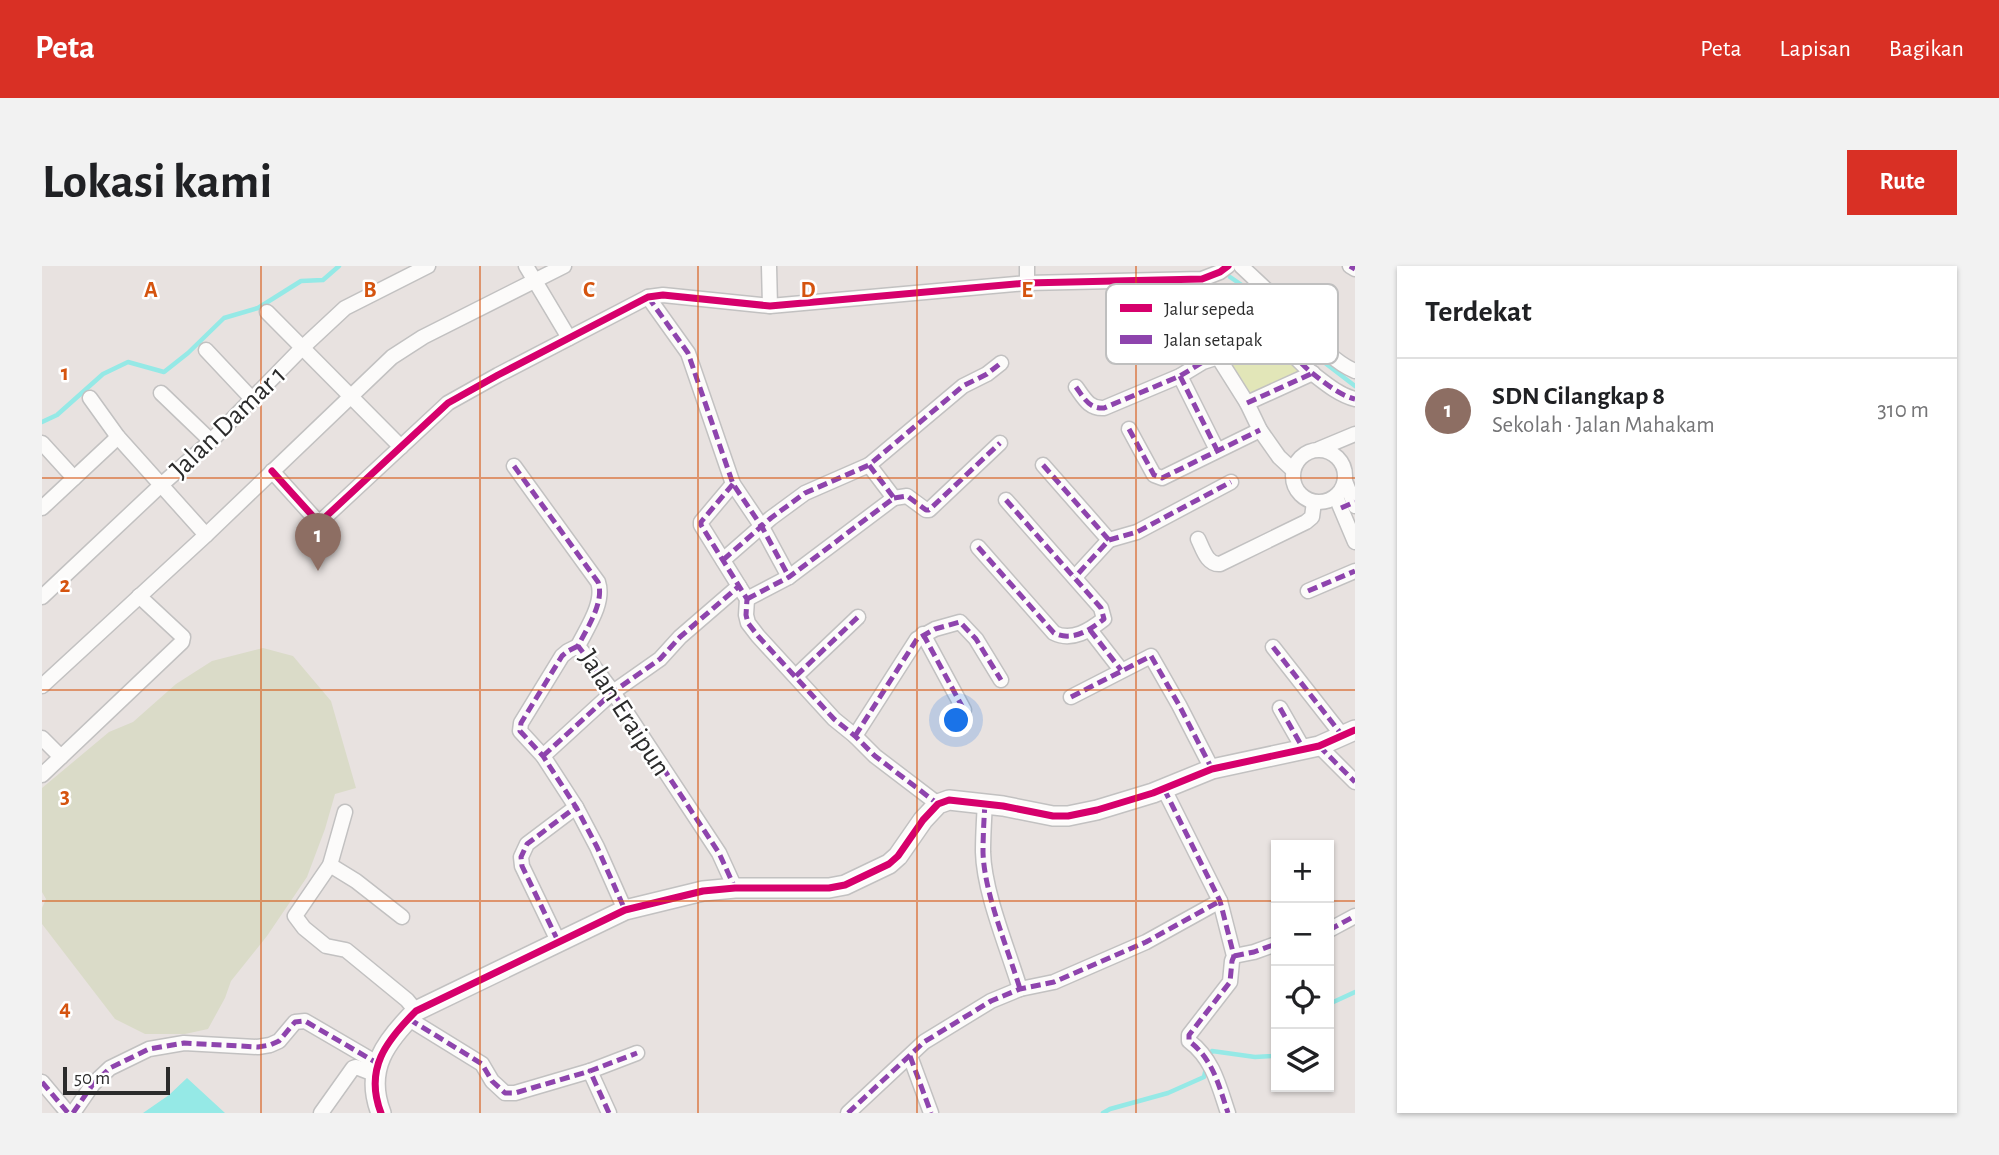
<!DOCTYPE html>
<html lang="id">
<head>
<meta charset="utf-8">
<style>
	:root { --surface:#fff; --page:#f2f2f2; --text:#202124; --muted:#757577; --line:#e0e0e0; --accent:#d93025 }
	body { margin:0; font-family:"Alegreya Sans",sans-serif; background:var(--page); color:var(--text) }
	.controls { position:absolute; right:21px; bottom:21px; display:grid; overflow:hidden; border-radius:0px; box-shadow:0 2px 5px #0004 }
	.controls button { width:63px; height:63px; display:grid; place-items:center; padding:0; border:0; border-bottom:2px solid var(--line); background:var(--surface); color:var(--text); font:35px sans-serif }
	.scale { position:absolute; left:21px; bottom:18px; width:107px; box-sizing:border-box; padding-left:7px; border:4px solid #2b2b2b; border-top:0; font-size:19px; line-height:24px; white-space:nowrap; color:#2b2b2b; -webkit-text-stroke:5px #fff; paint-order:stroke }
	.you { position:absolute; left:915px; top:455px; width:24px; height:24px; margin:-18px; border:5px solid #fff; border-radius:50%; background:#1a73e8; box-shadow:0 0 0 10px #1a73e833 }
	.badge { display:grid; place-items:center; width:46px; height:46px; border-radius:50%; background:var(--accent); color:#fff; font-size:23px; font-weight:700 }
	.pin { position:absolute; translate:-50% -58px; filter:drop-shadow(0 2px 4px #0008) }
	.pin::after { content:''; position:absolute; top:37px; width:24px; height:21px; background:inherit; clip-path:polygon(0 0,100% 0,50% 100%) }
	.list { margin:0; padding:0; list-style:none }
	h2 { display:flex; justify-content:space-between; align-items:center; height:91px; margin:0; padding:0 28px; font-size:30px }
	h2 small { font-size:23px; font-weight:400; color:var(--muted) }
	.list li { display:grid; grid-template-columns:46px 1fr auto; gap:21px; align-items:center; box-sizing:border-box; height:105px; padding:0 28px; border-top:2px solid var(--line) }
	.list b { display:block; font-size:26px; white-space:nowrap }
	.list p { margin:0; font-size:23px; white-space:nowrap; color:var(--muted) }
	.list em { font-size:23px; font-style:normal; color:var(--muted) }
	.icon { flex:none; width:38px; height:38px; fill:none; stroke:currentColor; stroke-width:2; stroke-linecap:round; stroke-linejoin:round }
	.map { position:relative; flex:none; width:1313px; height:847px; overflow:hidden; border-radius:0px }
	header { display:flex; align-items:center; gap:42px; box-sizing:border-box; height:98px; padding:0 35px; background:var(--accent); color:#fff }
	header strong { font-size:33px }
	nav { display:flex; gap:38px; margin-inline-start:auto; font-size:24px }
	.intro { display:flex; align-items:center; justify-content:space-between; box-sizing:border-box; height:168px; padding:0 42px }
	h1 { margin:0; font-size:49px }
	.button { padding:18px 32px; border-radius:0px; background:var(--accent); color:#fff; font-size:24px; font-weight:700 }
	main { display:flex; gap:42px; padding:0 42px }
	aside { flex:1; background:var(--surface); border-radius:0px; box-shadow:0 2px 5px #0004 }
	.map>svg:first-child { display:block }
	.cemetery { fill:#dadbc8 }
	.pitch { fill:#e2e6b8 }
	.water { fill:#95e9e6 }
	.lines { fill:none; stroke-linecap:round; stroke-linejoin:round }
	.stream { stroke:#95e9e6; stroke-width:4.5 }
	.street-casing { stroke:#c2c1c1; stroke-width:17 }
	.secondary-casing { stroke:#c2c1c1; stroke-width:22 }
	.street { stroke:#fcfbfa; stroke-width:14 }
	.secondary { stroke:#fcfbfa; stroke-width:19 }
	.quiet { stroke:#8e44ad; stroke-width:5; stroke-dasharray:10 5; stroke-linecap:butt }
	.cycleway-casing { stroke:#fff; stroke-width:11 }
	.cycleway { stroke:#d6006c; stroke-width:7 }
	.grid { fill:none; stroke:#d5540f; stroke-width:2; stroke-opacity:0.55 }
	.labels { text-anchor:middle; stroke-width:5; stroke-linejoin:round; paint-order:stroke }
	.street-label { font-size:28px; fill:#2b2b2b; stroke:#fff }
	.key { fill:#fff; stroke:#bfbfbf; stroke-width:2 }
	.key-label { font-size:19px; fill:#2b2b2b }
	.grid-label { font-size:23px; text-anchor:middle; font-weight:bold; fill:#d5540f; stroke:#fff; stroke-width:5; stroke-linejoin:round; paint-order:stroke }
</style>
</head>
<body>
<header>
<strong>Peta</strong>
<nav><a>Peta</a><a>Lapisan</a><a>Bagikan</a></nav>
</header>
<div class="intro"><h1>Lokasi kami</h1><a class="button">Rute</a></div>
<main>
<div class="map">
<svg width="1313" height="847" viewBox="0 0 1313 847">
	<rect width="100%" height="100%" fill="#e8e2e0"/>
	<!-- cemetery -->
	<polygon class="cemetery" points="221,382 251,390 289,435 314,522 293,528 283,563 265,611 225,670 189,715 183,732 166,763 143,768 103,768 73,753 0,658 0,642 4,633 0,626 0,522 67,466 91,456 134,418 170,395"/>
	<!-- pitch -->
	<polygon class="pitch" points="1226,75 1271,107 1205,137 1176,91"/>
	<!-- water -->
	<polygon class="water" points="145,812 183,847 101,847 127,829"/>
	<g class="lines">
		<!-- stream -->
		<g class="stream">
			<polyline points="1188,11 1207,24 1261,80 1313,120"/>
			<polyline points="0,156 15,149 61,108 86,96 122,106 146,87 182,52 216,42 259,15 281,14 297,0"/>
			<polyline points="1287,738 1313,726"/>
			<polyline points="1168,790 1170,785 1213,791 1230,790 1234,785"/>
			<polyline points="1061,847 1068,843 1126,827 1162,811 1164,802"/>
		</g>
		<!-- street casing -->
		<g class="street-casing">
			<g id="street">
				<polyline points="484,0 527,72"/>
				<polyline points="727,0 728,40"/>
				<polyline points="985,0 985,17"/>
				<path d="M1199 0C1218 18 1237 35 1255 54 1272 72 1289 95 1313 105"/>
				<polyline points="1308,0 1313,3"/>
				<polyline points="606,31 646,87 691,218 720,261 747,311"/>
				<polyline points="225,46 359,181"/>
				<polyline points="164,84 211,134"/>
				<polyline points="1176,91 1205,137 1218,164 1237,191 1251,204"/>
				<polyline points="1138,110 1175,184"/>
				<path d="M1034 121C1042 132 1047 143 1062 142L1138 110 1161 96 1226 75C1243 76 1257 97 1270 107 1283 117 1297 129 1313 133"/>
				<polyline points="119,127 169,175"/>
				<polyline points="48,132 76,171 164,269"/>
				<polyline points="1205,137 1271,107"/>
				<polyline points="1087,163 1112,209 1120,212 1218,164"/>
				<polyline points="0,177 32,212"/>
				<polyline points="1277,183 1313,168"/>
				<circle cx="1277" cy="210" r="26"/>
				<polyline points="1001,199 1067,274 1033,311"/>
				<path d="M472 200 556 316C563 336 545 362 536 380L571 426 677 587 693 622"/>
				<polyline points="230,205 277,257 406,137 456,109 606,31 621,29 728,40 985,17 1160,13 1178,6 1186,0"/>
				<polyline points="1303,215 1313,240"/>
				<polyline points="691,218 659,256 659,259 705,333 704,349 706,357 716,370 792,453 813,470 833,490 896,538"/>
				<polyline points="1294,231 1313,276"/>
				<polyline points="852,232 865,230 884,244 887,244 958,177"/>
				<polyline points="0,242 76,171"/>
				<path d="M1156 273C1161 283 1165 299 1178 298L1264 256 1270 251 1272 236"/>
				<polyline points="1067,274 1095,266 1189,216"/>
				<path d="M936 281 1012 367C1030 376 1048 364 1062 353L1059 342 964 234"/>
				<polyline points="681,294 729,252 763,227 827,199"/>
				<polyline points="1266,325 1313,305"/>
				<polyline points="0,331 119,219 169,175 260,82 303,42 386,0"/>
				<polyline points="705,333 747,311 852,232 827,199 921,120 945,108 959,97"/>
				<polyline points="1048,364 1079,404"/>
				<polyline points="881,368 922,444"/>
				<polyline points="536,380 526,385 520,390 479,457 478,465 501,490 534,541 555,581 583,644"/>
				<polyline points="1231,381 1300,469"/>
				<polyline points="754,410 816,351"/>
				<polyline points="0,420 164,269 350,91 381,71 522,0"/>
				<polyline points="1029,431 1109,390 1137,439 1170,503"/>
				<polyline points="1238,442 1262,484"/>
				<polyline points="813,470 875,373 893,363 918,356 934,373 959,414"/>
				<polyline points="0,472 19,491"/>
				<polyline points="1277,480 1313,516"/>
				<polyline points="501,490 571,426 618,393 638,371 697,320"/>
				<polyline points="0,509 140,376 141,371 97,330"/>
				<path d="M1122 523 1178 635 1192 690 1190 695 1188 716 1147 769V775C1171 793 1177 820 1186 847"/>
				<path d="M943 537C942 553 941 570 941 586 942 627 966 683 978 723"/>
				<polyline points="303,546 288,599 253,650 262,662 284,680 304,684 365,734 374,745"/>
				<polyline points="288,599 314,615 360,651"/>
				<polyline points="1287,664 1313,650"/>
				<polyline points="516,675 480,600 479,591 485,578 534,541"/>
				<polyline points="1192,690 1212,686 1234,678"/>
				<polyline points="367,753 440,798 450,815 463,827 473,827 548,805"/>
				<polyline points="868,790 889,847"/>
				<polyline points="0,816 26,847"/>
				<polyline points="31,847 51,818 68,802 107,783 142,777 216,781 228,779 237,775 253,756 263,755 335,797"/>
				<polyline points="279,847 311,802 314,801 332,808"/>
				<polyline points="567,847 548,805 595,787"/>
				<polyline points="806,847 882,776 949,735 978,723 1012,716 1104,676 1178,635"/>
			</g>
		</g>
		<!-- secondary casing -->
		<g class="secondary-casing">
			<path id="secondary" d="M339 847C322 803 344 775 374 745L583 644 661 625 693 622H787L803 619 847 598 856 590 881 554 896 538 907 534 961 540 1011 550H1026L1055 544 1111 527 1170 503 1277 480 1313 464"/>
		</g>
		<!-- street -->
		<use href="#street" class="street"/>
		<!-- secondary -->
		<use href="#secondary" class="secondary"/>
		<!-- quiet -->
		<g class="quiet">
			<polyline points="1308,0 1313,3"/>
			<polyline points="606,31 646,87 691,218 720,261 747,311"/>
			<polyline points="1138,110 1175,184"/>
			<path d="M1034 121C1042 132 1047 143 1062 142L1138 110 1161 96 1226 75C1243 76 1257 97 1270 107 1283 117 1297 129 1313 133"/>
			<polyline points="1205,137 1271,107"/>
			<polyline points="1087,163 1112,209 1120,212 1218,164"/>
			<polyline points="1001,199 1067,274 1033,311"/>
			<path d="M472 200 556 316C563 336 545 362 536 380L571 426 677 587 693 622"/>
			<polyline points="691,218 659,256 659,259 705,333 704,349 706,357 716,370 792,453 813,470 833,490 896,538"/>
			<polyline points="852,232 865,230 884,244 887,244 958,177"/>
			<polyline points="1299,242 1313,236"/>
			<polyline points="1067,274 1095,266 1189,216"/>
			<path d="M936 281 1012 367C1030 376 1048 364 1062 353L1059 342 964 234"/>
			<polyline points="681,294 729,252 763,227 827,199"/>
			<polyline points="1266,325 1313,305"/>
			<polyline points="705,333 747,311 852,232 827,199 921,120 945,108 959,97"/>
			<polyline points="1048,364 1079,404"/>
			<polyline points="881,368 922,444"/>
			<polyline points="536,380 526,385 520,390 479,457 478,465 501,490 534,541 555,581 583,644"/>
			<polyline points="1231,381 1300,469"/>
			<polyline points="754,410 816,351"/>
			<polyline points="1029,431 1109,390 1137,439 1170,503"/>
			<polyline points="1238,442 1262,484"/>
			<polyline points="813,470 875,373 893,363 918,356 934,373 959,414"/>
			<polyline points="1277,480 1313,516"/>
			<polyline points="501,490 571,426 618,393 638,371 697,320"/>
			<path d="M1122 523 1178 635 1192 690 1190 695 1188 716 1147 769V775C1171 793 1177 820 1186 847"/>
			<path d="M943 537C942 553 941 570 941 586 942 627 966 683 978 723"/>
			<polyline points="1287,664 1313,650"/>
			<polyline points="516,675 480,600 479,591 485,578 534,541"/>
			<polyline points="1192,690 1212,686 1234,678"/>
			<polyline points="367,753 440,798 450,815 463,827 473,827 548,805"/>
			<polyline points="868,790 889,847"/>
			<polyline points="0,816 26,847"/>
			<polyline points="31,847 51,818 68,802 107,783 142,777 216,781 228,779 237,775 253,756 263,755 335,797"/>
			<polyline points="567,847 548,805 595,787"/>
			<polyline points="806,847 882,776 949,735 978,723 1012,716 1104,676 1178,635"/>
		</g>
		<!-- cycleway casing -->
		<g class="cycleway-casing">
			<g id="cycleway">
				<polyline points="230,205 277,257 406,137 456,109 606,31 621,29 728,40 985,17 1160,13 1178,6 1186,0"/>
				<path d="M339 847C322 803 344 775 374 745L583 644 661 625 693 622H787L803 619 847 598 856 590 881 554 896 538 907 534 961 540 1011 550H1026L1055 544 1111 527 1170 503 1277 480 1313 464"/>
			</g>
		</g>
		<!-- cycleway -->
		<use href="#cycleway" class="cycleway"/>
	</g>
	<!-- grid -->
	<path class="grid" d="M219 0V847M438 0V847M656 0V847M875 0V847M1094 0V847M0 212H1313M0 424H1313M0 635H1234M1287 635H1313"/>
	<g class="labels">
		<!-- street labels -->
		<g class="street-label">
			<text transform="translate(185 155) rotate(-44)" y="10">Jalan Damar 1</text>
			<text transform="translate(584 446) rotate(57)" y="10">Jalan Eraipun</text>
		</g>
	</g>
	<!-- legend -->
	<rect x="1064" y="18" width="232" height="80" rx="10" class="key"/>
	<rect x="1078" y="38" width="32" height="8" fill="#d6006c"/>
	<rect x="1078" y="69" width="32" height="9" fill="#8e44ad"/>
	<g class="key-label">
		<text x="1122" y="49">Jalur sepeda</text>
		<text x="1122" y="80">Jalan setapak</text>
	</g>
	<g class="grid-label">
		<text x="109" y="31">A</text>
		<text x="328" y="31">B</text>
		<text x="547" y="31">C</text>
		<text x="766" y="31">D</text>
		<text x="985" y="31">E</text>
		<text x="23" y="114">1</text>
		<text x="23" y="326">2</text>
		<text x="23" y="537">3</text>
		<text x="23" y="749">4</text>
	</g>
</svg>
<div class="controls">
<button>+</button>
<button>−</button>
<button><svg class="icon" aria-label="locate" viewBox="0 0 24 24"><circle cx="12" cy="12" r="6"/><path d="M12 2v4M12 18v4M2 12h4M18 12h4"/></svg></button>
<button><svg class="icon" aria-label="layers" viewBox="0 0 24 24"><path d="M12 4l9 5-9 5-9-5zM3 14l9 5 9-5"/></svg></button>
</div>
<div class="scale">50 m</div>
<div class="you"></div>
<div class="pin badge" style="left:276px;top:305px;background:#8d6e63">1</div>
</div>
<aside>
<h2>Terdekat<small></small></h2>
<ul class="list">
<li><span class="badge" style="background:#8d6e63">1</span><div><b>SDN Cilangkap 8</b><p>Sekolah · Jalan Mahakam</p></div><em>310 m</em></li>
</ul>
</aside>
</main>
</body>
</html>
